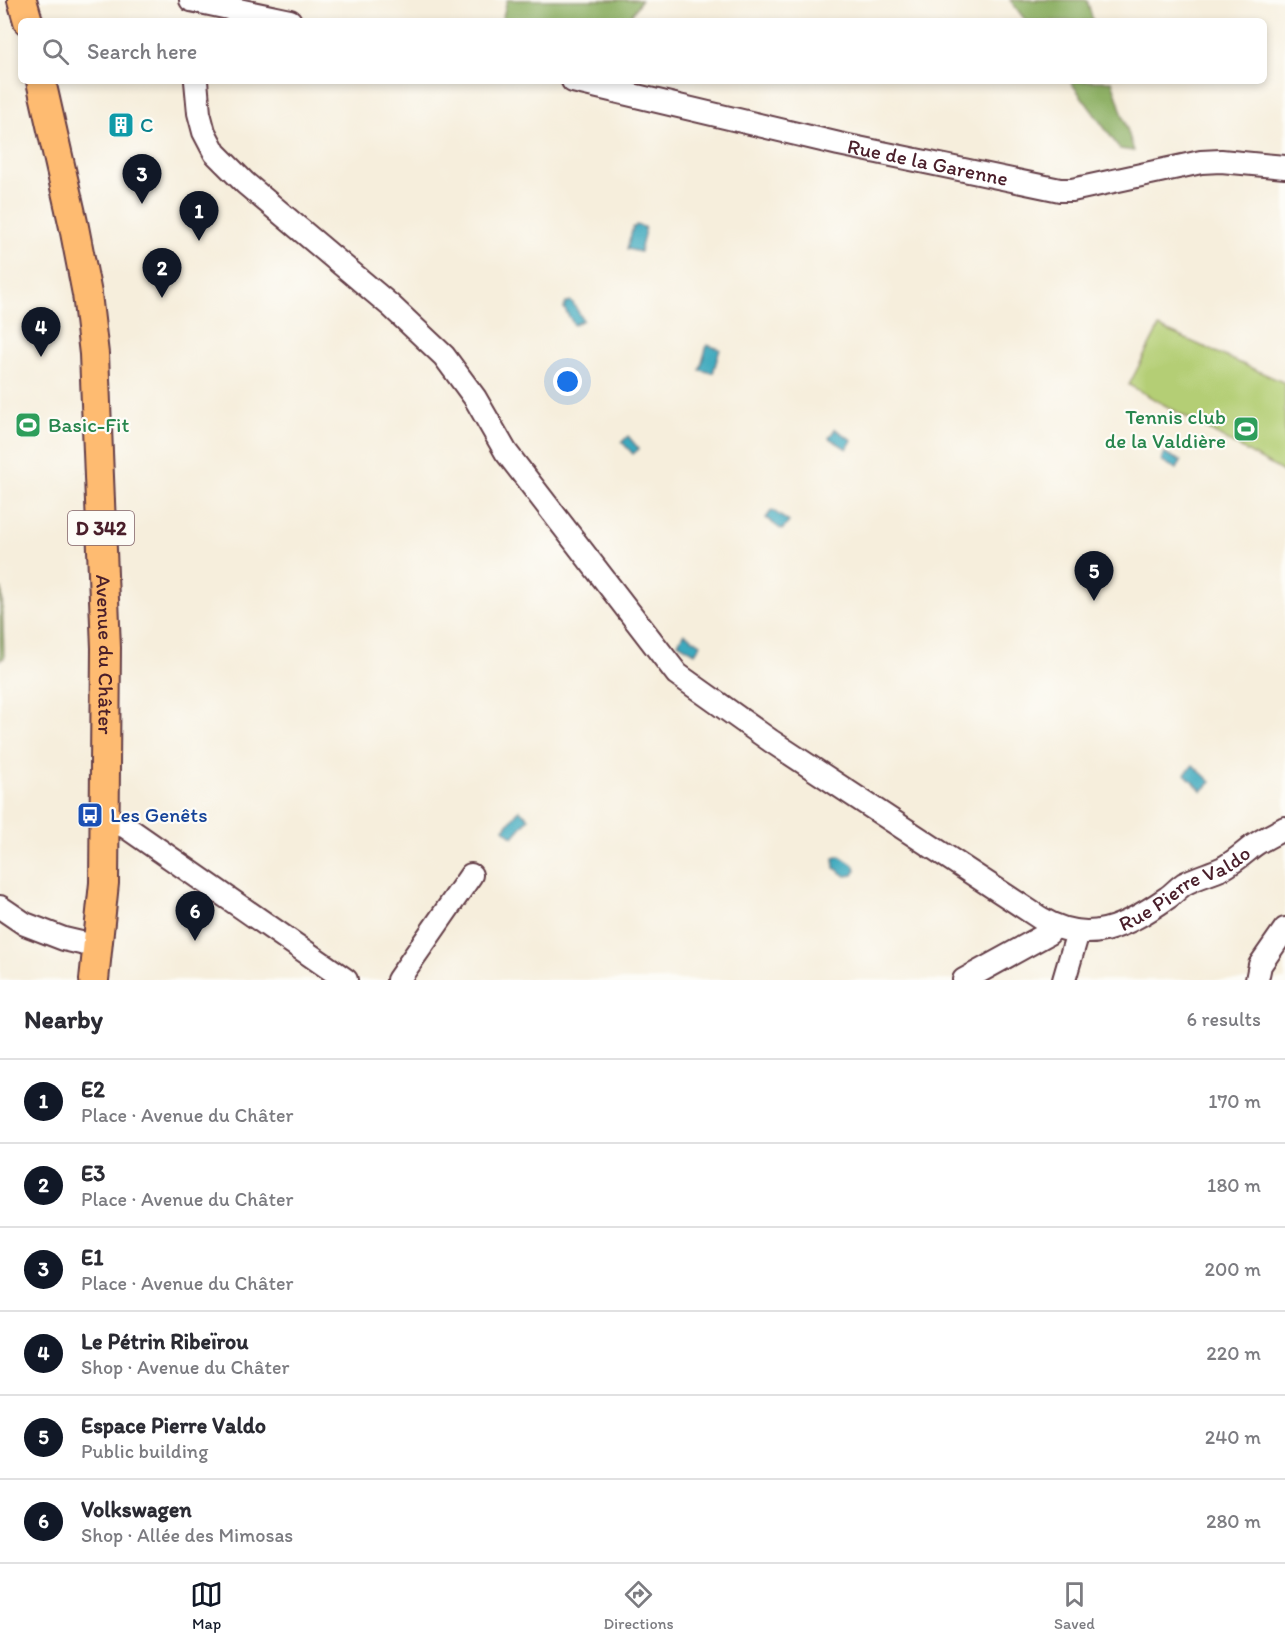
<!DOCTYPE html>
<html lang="en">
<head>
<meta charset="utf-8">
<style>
	:root { --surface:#fff; --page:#f7f7f7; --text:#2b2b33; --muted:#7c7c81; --line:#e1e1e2; --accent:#111827 }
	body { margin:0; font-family:Itim,sans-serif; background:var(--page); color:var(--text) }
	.you { position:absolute; left:568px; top:382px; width:21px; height:21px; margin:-15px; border:4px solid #fff; border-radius:50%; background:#1a73e8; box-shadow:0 0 0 9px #1a73e833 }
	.badge { display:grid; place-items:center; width:39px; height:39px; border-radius:50%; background:var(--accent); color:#fff; font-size:20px; font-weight:700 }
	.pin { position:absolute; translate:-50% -50px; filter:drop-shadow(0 2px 3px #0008) }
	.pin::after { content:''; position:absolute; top:32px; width:21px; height:18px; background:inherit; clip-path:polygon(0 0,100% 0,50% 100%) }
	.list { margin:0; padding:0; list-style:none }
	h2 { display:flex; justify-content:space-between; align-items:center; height:78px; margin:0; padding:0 24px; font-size:26px }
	h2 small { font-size:20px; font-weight:400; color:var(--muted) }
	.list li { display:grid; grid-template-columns:39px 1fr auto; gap:18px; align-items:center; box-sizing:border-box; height:84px; padding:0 24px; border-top:2px solid var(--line) }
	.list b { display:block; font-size:22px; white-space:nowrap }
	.list p { margin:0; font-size:20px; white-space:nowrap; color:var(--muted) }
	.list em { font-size:20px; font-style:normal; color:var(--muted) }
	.icon { flex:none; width:33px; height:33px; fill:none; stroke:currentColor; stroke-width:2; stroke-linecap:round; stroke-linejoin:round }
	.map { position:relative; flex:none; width:1285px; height:980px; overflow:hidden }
	.search { position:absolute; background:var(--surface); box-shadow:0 3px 9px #0003; left:18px; right:18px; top:18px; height:66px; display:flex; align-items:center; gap:15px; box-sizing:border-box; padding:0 21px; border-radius:9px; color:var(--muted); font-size:22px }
	.sheet { height:582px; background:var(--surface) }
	nav { display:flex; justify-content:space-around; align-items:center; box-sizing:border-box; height:84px; border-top:2px solid var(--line); background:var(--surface); font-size:16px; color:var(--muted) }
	nav a { display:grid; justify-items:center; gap:3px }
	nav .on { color:var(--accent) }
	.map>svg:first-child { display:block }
	.green { fill:#b4ce74; stroke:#7f7650; stroke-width:1.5 }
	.forest { fill:#8fb166; stroke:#6c6848; stroke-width:1.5 }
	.water { fill:#3da9bd; stroke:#446474; stroke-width:1.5 }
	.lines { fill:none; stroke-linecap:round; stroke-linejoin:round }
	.minor-casing { stroke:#643e46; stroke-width:26 }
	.major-casing { stroke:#643e46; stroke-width:32 }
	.minor { stroke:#fff; stroke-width:22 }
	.major { stroke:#febb71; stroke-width:28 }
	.labels { text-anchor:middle; stroke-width:4.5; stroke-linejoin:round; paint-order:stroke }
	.shield { fill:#fdfcf7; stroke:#806168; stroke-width:1.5 }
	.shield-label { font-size:20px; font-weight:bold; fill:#4a1f2b }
	.culture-label { font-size:21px; fill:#0d838f; stroke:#fdfcf7; text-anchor:start }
	.street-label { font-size:21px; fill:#4a1f2b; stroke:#fdfcf7 }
	.leisure-label { font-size:21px; fill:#27864d; stroke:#fdfcf7; text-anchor:end }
	.transit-label { font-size:21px; fill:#164399; stroke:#fdfcf7; text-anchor:start }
</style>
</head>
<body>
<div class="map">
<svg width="1285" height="980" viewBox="0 0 1285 980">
	<rect width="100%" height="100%" fill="#fdfcf7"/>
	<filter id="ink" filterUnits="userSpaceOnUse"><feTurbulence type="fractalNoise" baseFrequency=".0167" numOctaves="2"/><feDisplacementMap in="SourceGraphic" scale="12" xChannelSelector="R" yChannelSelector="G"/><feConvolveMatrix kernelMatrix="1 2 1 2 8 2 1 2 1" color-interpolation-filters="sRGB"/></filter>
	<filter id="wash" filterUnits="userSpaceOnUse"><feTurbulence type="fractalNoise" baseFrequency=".008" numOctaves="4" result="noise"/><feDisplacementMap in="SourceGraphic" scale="24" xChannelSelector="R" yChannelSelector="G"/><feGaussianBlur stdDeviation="1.35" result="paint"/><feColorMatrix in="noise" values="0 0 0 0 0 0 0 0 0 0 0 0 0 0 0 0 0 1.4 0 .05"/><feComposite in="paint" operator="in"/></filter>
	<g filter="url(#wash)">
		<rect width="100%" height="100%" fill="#f6eedc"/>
		<!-- green -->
		<polygon class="green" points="1159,327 1285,383 1285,473 1129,385"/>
		<!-- forest -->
		<g class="forest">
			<polygon points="507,0 641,0 628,21 502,21"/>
			<polygon points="1010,0 1087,0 1093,21 1026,21"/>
			<polygon points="1070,81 1112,81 1134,151 1120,149"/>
			<polygon points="0,589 2,589 4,658 0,660"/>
		</g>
		<!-- water -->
		<g class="water">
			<polygon points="636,225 644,227 645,230 640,252 627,249 633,227 635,227"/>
			<polygon points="570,301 573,303 583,320 574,325 564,308 566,303"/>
			<polygon points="707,345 720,349 713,373 700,370"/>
			<polygon points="835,429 852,440 847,449 829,438"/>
			<polygon points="628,436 639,449 633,454 622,442"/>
			<polygon points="1164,453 1181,461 1177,469 1161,461"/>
			<polygon points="772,510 789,522 782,530 766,518"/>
			<polygon points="684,633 701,644 695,653 678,643"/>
			<polygon points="1193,765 1211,782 1202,791 1185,774"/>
			<polygon points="519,810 529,818 513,837 504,829"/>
			<polygon points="840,856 855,866 856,870 853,875 846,876 834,867 834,858"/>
		</g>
	</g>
	<g filter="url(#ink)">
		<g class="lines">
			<!-- minor casing -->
			<g class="minor-casing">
				<g id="minor">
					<polyline points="191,0 290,21"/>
					<path id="s1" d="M196 81 199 113 204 132 215 153 245 183 391 306 444 356 475 398 506 452 677 674 771 741 1040 918C1088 947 1125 927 1167 898 1173 894 1178 888 1184 884 1197 877 1210 874 1223 868 1234 862 1243 854 1253 846 1263 839 1274 834 1285 828"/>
					<path id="s2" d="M573 81 839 144 1060 190H1072L1201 162 1221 161 1285 167"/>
					<polyline points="104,817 126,827 346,980"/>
					<polyline points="0,907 25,924 64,939 98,947"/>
					<polyline points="398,980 471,875"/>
					<polyline points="964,980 1049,933 1054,927"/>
					<polyline points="1064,980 1078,932"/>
					<polyline points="1257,980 1260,965 1285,929"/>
				</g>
			</g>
			<!-- major casing -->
			<g class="major-casing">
				<g id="major">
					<polyline points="22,0 28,21"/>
					<path id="s3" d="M41 81 74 227 87 294 94 354 106 648 104 883 94 980"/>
				</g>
			</g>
			<!-- minor -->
			<use href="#minor" class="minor"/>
			<!-- major -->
			<use href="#major" class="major"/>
		</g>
	</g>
	<!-- icons -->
	<defs>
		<g id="building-square" transform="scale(1.35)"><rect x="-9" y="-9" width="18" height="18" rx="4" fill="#0f9aa8" stroke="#fdfcf7"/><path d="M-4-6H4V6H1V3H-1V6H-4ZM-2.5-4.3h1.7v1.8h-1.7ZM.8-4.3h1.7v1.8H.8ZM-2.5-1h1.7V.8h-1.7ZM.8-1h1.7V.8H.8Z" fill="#fff"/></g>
		<g id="stadium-square" transform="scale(1.35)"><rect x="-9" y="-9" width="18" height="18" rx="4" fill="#2e9e5b" stroke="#fdfcf7"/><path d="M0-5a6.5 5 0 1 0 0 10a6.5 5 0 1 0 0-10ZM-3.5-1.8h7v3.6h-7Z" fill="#fff"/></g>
		<g id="bus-square" transform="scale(1.35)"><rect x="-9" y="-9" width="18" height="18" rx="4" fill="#1a4fb4" stroke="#fdfcf7"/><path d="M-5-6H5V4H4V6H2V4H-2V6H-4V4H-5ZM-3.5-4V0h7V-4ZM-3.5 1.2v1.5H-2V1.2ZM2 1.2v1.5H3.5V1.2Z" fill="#fff"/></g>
	</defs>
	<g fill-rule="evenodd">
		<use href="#building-square" x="121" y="125"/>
		<use href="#stadium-square" x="28" y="425"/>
		<use href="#stadium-square" x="1246" y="429"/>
		<use href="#bus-square" x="90" y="815"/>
	</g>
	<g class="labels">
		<!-- shield labels -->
		<rect class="shield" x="68" y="511" width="66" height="34" rx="4.5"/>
		<g class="shield-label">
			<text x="101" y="535">D 342</text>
		</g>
		<!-- culture labels -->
		<g class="culture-label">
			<text x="140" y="132">C</text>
		</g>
		<!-- street labels -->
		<g class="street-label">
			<text dy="7" stroke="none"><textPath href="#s2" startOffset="364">Rue de la Garenne</textPath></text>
			<text dy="7" stroke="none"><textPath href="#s3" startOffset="579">Avenue du Châter</textPath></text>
			<text dy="7" stroke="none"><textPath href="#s1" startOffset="1372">Rue Pierre Valdo</textPath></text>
		</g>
		<!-- leisure labels -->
		<g class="leisure-label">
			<text x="1226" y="424">Tennis club<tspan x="1226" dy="24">de la Valdière</tspan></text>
			<text x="48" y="432" text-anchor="start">Basic-Fit</text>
		</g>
		<!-- transit labels -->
		<g class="transit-label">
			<text x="110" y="822">Les Genêts</text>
		</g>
	</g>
</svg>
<div class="you"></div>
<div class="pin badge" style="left:199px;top:241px">1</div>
<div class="pin badge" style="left:162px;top:298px">2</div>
<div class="pin badge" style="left:142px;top:204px">3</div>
<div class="pin badge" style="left:41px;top:357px">4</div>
<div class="pin badge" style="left:1094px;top:601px">5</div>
<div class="pin badge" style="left:195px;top:941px">6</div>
<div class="search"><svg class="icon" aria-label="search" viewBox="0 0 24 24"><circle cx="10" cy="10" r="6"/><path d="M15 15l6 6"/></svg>Search here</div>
</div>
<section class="sheet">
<h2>Nearby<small>6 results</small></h2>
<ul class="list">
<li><span class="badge">1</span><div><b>E2</b><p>Place · Avenue du Châter</p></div><em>170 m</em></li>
<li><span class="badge">2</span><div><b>E3</b><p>Place · Avenue du Châter</p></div><em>180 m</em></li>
<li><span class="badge">3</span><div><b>E1</b><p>Place · Avenue du Châter</p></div><em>200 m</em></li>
<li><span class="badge">4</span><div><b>Le Pétrin Ribeïrou</b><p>Shop · Avenue du Châter</p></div><em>220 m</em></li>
<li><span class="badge">5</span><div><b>Espace Pierre Valdo</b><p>Public building</p></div><em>240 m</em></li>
<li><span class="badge">6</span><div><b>Volkswagen</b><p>Shop · Allée des Mimosas</p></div><em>280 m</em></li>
</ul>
</section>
<nav>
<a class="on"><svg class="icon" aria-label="map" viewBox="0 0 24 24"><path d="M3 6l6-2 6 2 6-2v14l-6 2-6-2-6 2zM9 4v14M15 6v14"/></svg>Map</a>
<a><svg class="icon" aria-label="directions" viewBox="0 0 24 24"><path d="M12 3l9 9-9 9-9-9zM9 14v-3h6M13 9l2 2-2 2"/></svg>Directions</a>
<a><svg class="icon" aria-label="saved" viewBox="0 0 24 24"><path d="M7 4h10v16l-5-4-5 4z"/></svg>Saved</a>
</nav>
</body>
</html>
